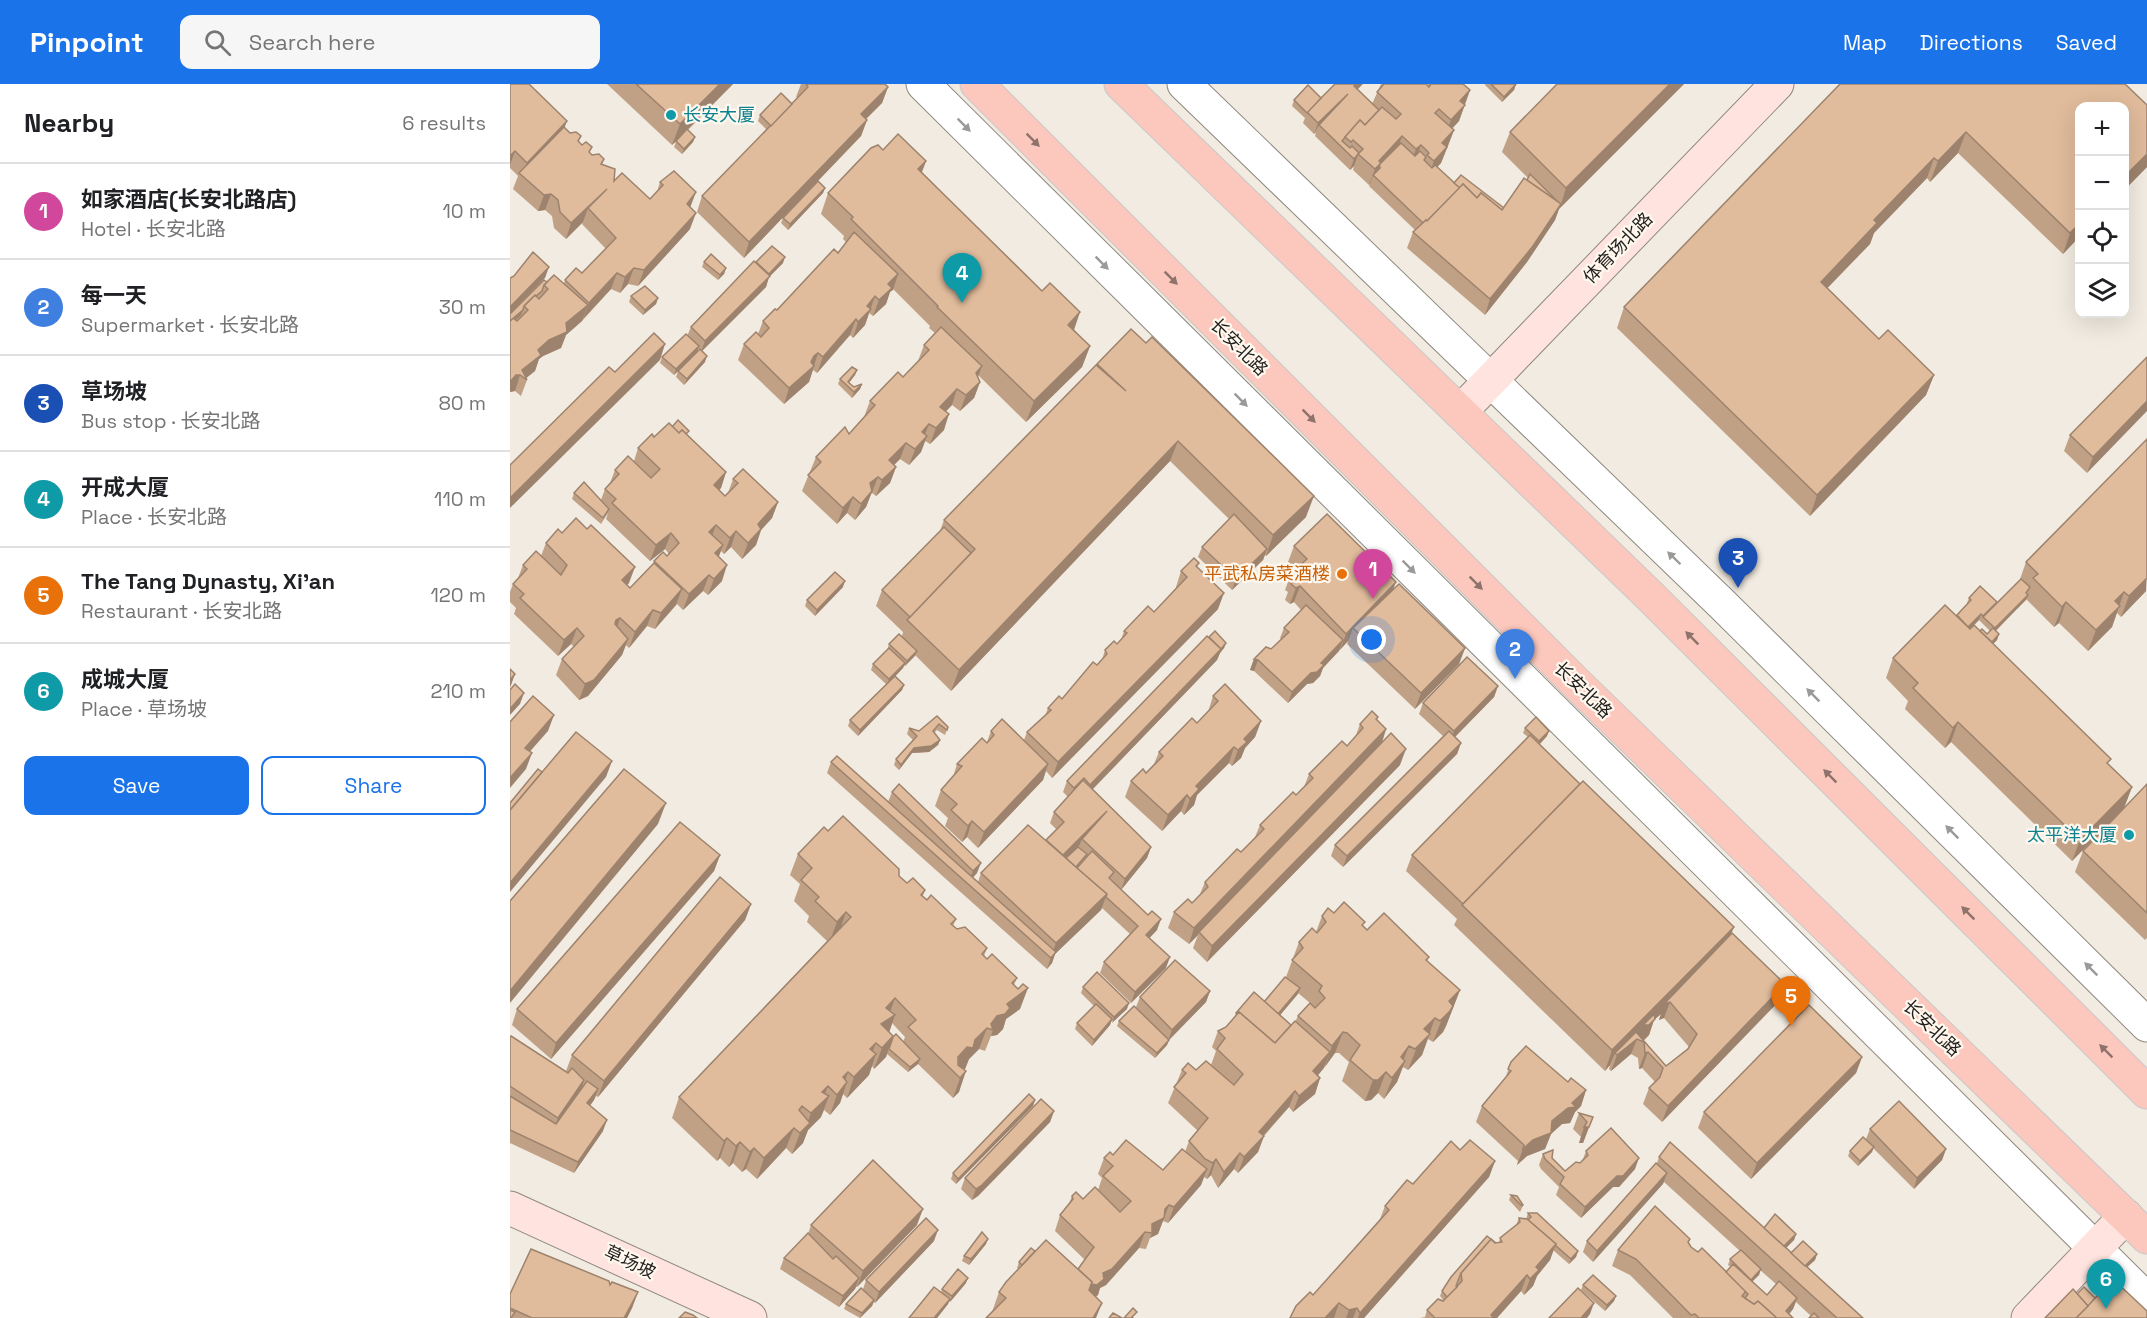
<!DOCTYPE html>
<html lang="en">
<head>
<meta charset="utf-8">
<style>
	:root { --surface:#fff; --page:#f6f6f6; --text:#202124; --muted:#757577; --line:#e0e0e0; --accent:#1a73e8 }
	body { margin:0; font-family:"Space Grotesk","Noto Sans SC",sans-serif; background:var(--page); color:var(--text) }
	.controls { position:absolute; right:18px; top:18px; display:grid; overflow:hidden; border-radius:12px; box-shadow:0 6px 24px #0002 }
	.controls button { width:54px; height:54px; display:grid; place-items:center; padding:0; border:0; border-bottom:2px solid var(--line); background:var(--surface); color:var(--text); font:30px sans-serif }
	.you { position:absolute; left:862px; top:556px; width:21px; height:21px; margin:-15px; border:4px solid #fff; border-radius:50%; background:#1a73e8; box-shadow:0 0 0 9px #1a73e833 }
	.badge { display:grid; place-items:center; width:39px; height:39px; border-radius:50%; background:var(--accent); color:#fff; font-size:20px; font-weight:700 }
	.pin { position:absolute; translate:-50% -50px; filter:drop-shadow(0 2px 3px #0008) }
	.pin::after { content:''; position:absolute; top:32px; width:21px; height:18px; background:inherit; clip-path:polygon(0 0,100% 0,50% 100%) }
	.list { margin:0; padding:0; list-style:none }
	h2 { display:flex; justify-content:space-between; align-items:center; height:78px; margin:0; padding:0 24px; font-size:26px }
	h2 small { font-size:20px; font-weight:400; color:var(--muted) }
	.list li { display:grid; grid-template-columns:39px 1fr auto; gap:18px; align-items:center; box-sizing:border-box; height:96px; padding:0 24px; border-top:2px solid var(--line) }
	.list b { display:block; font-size:22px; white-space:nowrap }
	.list p { margin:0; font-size:20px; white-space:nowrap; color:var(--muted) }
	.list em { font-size:20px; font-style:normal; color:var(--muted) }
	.actions { display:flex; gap:12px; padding:18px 24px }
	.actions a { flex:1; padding:14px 0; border:2px solid var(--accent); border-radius:12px; text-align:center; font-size:21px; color:var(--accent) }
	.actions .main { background:var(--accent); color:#fff }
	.icon { flex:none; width:33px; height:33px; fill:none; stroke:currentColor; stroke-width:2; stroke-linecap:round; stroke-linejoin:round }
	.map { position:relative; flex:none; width:1637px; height:1234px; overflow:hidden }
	header { display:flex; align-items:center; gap:36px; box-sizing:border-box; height:84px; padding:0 30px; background:var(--accent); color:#fff }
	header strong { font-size:28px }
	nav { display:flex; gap:33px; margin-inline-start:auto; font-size:21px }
	.search { width:420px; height:54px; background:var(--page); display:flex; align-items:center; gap:15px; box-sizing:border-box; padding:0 21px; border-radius:12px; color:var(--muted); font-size:22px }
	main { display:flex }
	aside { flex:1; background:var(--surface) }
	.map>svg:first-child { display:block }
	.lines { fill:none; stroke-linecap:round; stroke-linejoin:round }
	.street-casing { stroke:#8f8980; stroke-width:35 }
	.secondary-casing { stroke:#8f8980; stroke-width:35 }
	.primary-casing { stroke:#c9c9c8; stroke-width:35 }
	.street { stroke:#fff; stroke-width:33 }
	.secondary { stroke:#fee3de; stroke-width:33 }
	.primary { stroke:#fcc7bc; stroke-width:33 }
	.wall { fill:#c1a186; fill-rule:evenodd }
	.shaded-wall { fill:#9d836d }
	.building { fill:#e0bb9c; stroke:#9d836d; stroke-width:1.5 }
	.oneway { fill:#9b9a98 }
	.oneway2 { fill:#8e726c }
	.culture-dot { fill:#0f9aa8; stroke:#fff8ef; stroke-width:2 }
	.food-dot { fill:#e8710a; stroke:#fff8ef; stroke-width:2 }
	.labels { text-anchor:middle; stroke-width:4.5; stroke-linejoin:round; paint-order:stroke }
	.culture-label { font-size:18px; fill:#0d838f; stroke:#fff8ef; text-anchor:start }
	.street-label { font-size:18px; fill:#201e1b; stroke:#fff8ef }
	.food-label { font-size:18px; fill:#c56008; stroke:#fff8ef; text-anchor:end }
</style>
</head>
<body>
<header>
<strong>Pinpoint</strong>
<div class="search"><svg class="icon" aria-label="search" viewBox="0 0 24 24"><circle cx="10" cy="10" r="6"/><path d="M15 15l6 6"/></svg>Search here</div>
<nav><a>Map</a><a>Directions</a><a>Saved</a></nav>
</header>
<main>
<aside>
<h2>Nearby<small>6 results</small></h2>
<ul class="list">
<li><span class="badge" style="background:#d1479c">1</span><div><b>如家酒店(长安北路店)</b><p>Hotel · 长安北路</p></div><em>10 m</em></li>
<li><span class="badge" style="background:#3f7fe0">2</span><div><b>每一天</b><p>Supermarket · 长安北路</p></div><em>30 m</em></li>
<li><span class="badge" style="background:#1a4fb4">3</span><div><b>草场坡</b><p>Bus stop · 长安北路</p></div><em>80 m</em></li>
<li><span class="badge" style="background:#0f9aa8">4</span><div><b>开成大厦</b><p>Place · 长安北路</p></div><em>110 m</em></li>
<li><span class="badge" style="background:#e8710a">5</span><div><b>The Tang Dynasty, Xi'an</b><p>Restaurant · 长安北路</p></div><em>120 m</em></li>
<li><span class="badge" style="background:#0f9aa8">6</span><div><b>成城大厦</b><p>Place · 草场坡</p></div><em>210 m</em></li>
</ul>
<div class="actions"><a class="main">Save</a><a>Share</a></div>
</aside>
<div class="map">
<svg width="1637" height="1234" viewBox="0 0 1637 1234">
	<rect width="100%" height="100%" fill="#f1ebe1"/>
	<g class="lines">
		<!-- street casing -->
		<g class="street-casing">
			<g id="street">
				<polyline points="413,0 1637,1216"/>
				<polyline points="674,0 1212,520 1637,941"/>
			</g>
		</g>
		<!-- secondary casing -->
		<g class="secondary-casing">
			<g id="secondary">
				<polyline points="950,328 1267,0"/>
				<polyline points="0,1124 240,1234"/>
				<polyline points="1518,1234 1616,1132"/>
			</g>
		</g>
		<!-- primary casing -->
		<g class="primary-casing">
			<g id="primary">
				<polyline points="467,0 1065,598 1637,1153"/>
				<polyline points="611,0 1142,514 1637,1008"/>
			</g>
		</g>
		<!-- street -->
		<use href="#street" class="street"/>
		<!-- secondary -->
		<use href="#secondary" class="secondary"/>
		<!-- primary -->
		<use href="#primary" class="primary"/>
	</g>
	<!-- wall -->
	<g class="wall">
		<polygon points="0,0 55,44 82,71 94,75 92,80 104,97 140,115 147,108 150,98 180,123 180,145 128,202 118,200 110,209 101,205 72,237 56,251 51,264 33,272 29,275 25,287 16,294 17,296 11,312 5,307 0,308 0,230 37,198 54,199 55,196 72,189 96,165 72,140 73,138 56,155 44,144 42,132 35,126 28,127 3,105 8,92 0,84"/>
		<polygon points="97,0 223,0 178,46 185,53 183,58 172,70 164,63 166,58 162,61"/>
		<polygon points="291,0 375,0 378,3 372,19 356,35 357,36 351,52 234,174 187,128 192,112 257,46 248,37 250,31 282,20 288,14 286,13"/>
		<polygon points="871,0 916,0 918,2 918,0 953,0 960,6 949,37 942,45 944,46 938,62 931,79 927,83 944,99 994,124 1018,94 992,68 1000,48 1174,0 1049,125 1045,136 1017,178 975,231 897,164 903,148 905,146 859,102 860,100 859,101 843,86 844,82 840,86 805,52 806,49 804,50 793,39 795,34 782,22 784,16 811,14 847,5 862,20"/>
		<polygon points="975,0 1006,0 1004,6 992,18 975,1"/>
		<polygon points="1330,0 1637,21 1637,83 1553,170 1448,69 1420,98 1417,94 1364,149 1360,160 1317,204 1369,255 1424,291 1416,311 1300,432 1107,244 1114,223"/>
		<polygon points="373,66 416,77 412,88 580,262 572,283 516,338 468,291 468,293 470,298 464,314 450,327 442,321 436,327 434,346 420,360 415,357 411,368 399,381 390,375 384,381 386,383 380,399 366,412 362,409 361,410 356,423 345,436 337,429 327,440 292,407 306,373 339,350 354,333 360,317 393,293 408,277 414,261 425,249 419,244 420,242 383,205 380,208 376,220 363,232 359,229 355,241 343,254 340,251 307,289 303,286 299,298 274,320 228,276 234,260 248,250 253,237 267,226 328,169 336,158 333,155 334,152 311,130 318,109"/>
		<polygon points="315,104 313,109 278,146 271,139 273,134"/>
		<polygon points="194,178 216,184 214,190 208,196 192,183"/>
		<polygon points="246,178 273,179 259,193 256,203 192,267 195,278 174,301 166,293 168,287 189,266 188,265 187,268 164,291 150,279 152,273 177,252 181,243"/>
		<polygon points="121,212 148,214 146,220 133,231 119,218"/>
		<polygon points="1637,273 1577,389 1554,367 1560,351"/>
		<polygon points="587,280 796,433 756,472 755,471 753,476 722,506 688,473 692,463 719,435 660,377 441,607 405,571 395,582 394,582 393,584 385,592 394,601 392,606 348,652 338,642 340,636 376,600 361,586 363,580 377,566 379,560 392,552 393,548 366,522 372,506 430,447 434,436"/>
		<polygon points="347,286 345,291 339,299 344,303 352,300 350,305 342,314 328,300 330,295"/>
		<polygon points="162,343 178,351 216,388 211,404 209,406 215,412 218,409 223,395 268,418 262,434 251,446 246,461 232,475 221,463 214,470 211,467 209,472 212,497 198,511 193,507 173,526 167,520 145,545 137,542 119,564 116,561 112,571 78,612 69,616 46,591 52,575 64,563 61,560 48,572 4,530 6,524 0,518 0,508 3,500 8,494 13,481 31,472 36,459 52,449 119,499 117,501 120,504 143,480 144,477 157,472 159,470 155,465 140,477 96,435 98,429 91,440 62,415 64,409 91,416 95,405 100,399 105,386 124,377 128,364 144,353"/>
		<polygon points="784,462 884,505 955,564 949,580 905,625 837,560 838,557 813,584 810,592 803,599 797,600 778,619 744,587 740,586 744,575 761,565 772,556 770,554 774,544 791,526 784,518 780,520 775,516 778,508 775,506 781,490 786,486 778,478"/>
		<path d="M1516 478 1636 507 1611 533 1607 529 1602 543 1578 567 1549 539 1544 543 1516 515 1486 547 1489 550 1487 556 1483 560 1599 681 1622 703 1614 724 1562 777 1441 658 1435 664 1395 625 1398 617 1376 594 1383 574 1446 532 1458 520 1457 519 1459 514 1485 521 1509 498ZM1469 536 1471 538 1472 536 1471 538 1480 547 1477 550 1470 547 1460 545Z"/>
		<polygon points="689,479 687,483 708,525 542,694 536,687 533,696 468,764 457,753 452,758 435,742 438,734 425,722 431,706 443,693 447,680 477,658 481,647 514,656 517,648 535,632 538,624 552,615 587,581 592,576 595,566 607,560 611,556 614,547 644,528 666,504 666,503 671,487"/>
		<polygon points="333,503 305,532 295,522 297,516"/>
		<polygon points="699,553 716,559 714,564 710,569 707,576 583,705 641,763 637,774 611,806 647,846 639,854 656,884 621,919 590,889 594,878 620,850 592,824 591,826 545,870 542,879 537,885 317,689 321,678 378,718 382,708 467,789 463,794 468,798 471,789 536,756 547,746 540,739 544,728 558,713 553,708 557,697"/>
		<polygon points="988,602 984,613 945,653 951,659 947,670 833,783 821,772 825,761 933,652 909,630 913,619"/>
		<polygon points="703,612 751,637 745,653 735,664 731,674 722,682 719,679 687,711 684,721 674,731 671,727 652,747 615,713 621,697 636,689 644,680 649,668 687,639 698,628"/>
		<polygon points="427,632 438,643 435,651 427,646 424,649 430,656 428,661 419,668 402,669 389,686 384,681 386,675 403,656 397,650 399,644 409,647"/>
		<polygon points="868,633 867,636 876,645 872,659 890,681 697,878 683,864 688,851 679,860 658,844 664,828 682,819 690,810 695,798 731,768 745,753 750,741 786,711 794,703 799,690 837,662 845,654 850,640"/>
		<path d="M1015 644 1037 652 1029 661 1221 851 1275 900 1270 916 1152 1038 1133 1020 1139 1004 1145 998 1132 984 1129 985 1128 974 1121 970 1101 987 1099 985 1100 981 1095 987 944 841 947 835 896 787 902 771 1018 653 1013 649ZM1151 930 1149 936 1154 934 1179 963 1156 982 1133 957 1139 951 1144 936Z"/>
		<polygon points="1637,700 1637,854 1635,856 1565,788 1573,767"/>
		<path d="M318 747 389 792 397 799 415 806 413 812 446 835 443 842 447 845 477 864 474 872 477 875 507 894 504 901 510 925 496 935 493 945 487 951 481 952 475 967 469 965 459 975 455 985H453L449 1008 443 1014 408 980 398 988 377 970 376 973 364 985 362 982 359 991 337 1014 333 1010 330 1019 320 1031 314 1026 311 1033 298 1046 293 1059 282 1070 276 1064 247 1095 236 1085 232 1088 223 1079 219 1083 210 1074 207 1077 162 1034 169 1013 317 857 297 838 299 832 284 817 290 800 280 791 288 770ZM382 939 395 953 393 958 383 952 379 948Z"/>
		<polygon points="210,771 204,787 41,975 2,941 7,925"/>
		<polygon points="241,820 235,836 88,1013 86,1012 84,1016 80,1022 93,1047 64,1089 0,1059 0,953 58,989 56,987 62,971"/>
		<path d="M824 829 854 842 857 846 919 873 917 877 950 906 936 942 933 948 923 958 918 955 912 971 898 986 893 983 887 998 874 1015 868 1009 861 1016 855 1017 832 997 839 978 829 969H825L808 991 810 994 805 1010 783 1028 779 1023 754 1052 748 1068 728 1089 724 1085 708 1104 701 1091 697 1095 694 1093 691 1101 658 1139 653 1137 648 1150 640 1154 636 1165 629 1164 596 1201 590 1204 588 1211 482 1228 489 1208 508 1185 507 1184 509 1178 525 1167 568 1185 575 1176 545 1147 550 1131 558 1122 562 1112 573 1115 588 1106 592 1094 588 1090 594 1074 603 1071 653 1086 675 1068 679 1057 688 1047 658 1019 672 986H686L701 981 706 967 702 963 708 947 716 943 725 932 726 929 754 918 776 893 789 858 806 848 812 832ZM788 909 800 919 788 932 785 938 781 941 770 931Z"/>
		<polygon points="573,903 617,925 601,938 600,941 582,962 565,945 567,939 584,922 571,909"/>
		<polygon points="700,907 696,918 659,956 657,961 645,974 607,942 609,937 626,923 630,913"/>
		<polygon points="1352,973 1346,989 1241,1095 1188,1044 1194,1028"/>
		<polygon points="1001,978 1058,998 1076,1006 1071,1022 1065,1028 1060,1039 1052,1040 1041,1050 1035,1065 1017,1072 1007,1081 1008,1077 966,1038 972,1022 995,995"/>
		<polygon points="525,1016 523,1022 446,1100 441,1095 443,1089"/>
		<polygon points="544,1027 540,1038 468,1112 462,1116 451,1105 455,1094"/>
		<polygon points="1069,1029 1083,1033 1073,1059 1069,1059 1071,1053 1063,1045"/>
		<polygon points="1360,1045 1436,1065 1432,1076 1404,1105 1363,1064 1362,1068 1348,1082 1338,1072 1340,1067 1356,1055"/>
		<polygon points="950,1066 985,1077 979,1093 854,1234 780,1234 803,1211 870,1135 875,1122 903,1100"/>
		<polygon points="1076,1067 1125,1085 1109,1103 1103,1103 1071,1134 1046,1111 1049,1103 1031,1085 1029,1081 1033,1070 1042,1074 1055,1087 1070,1079 1073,1075"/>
		<path d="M1149 1073 1254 1144 1286 1150 1284 1156 1276 1164 1281 1169 1307 1170 1305 1176 1297 1183 1353 1234H1299L1301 1232 1286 1218 1283 1225 1279 1230 1283 1234H1163L1120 1191 1102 1182 1108 1166 1179 1159 1181 1163 1216 1188 1221 1183 1218 1181 1220 1175 1230 1167 1154 1098 1083 1178 1073 1168 1077 1157 1147 1079ZM1250 1186 1266 1200 1257 1211 1242 1197 1249 1191Z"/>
		<polygon points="1001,1111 1013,1121 1011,1126 1010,1128 999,1116"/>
		<polygon points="1018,1129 1068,1167 1066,1173 1059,1180 1043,1166 1040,1176 1027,1192 1023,1202 1014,1211 1011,1207 987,1234 910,1234 915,1233 917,1226 934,1217 930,1212 932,1207 986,1159 989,1159 990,1154 1006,1141 1009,1134 1016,1135"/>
		<polygon points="301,1141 407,1141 347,1203 346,1203 345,1205 329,1223 270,1185 274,1174 298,1150"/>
		<polygon points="424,1157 365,1219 364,1218 362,1222 350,1234 334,1225 336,1220 353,1205 356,1196"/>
		<polygon points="476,1160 459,1181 452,1177 454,1172"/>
		<polygon points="456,1199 440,1218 439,1217 438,1220 427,1234 399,1234 431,1208 432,1205"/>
		<polygon points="100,1201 128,1208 122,1224 117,1234 0,1234 0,1210"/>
		<polygon points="1073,1201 1106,1212 1104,1217 1095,1227 1071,1206"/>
	</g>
	<!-- shaded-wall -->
	<g class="shaded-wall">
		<polygon points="210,0 223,0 162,61 170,40"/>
		<polygon points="846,0 853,0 840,13 844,2"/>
		<polygon points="1006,0 1004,6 992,18 994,13"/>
		<polygon points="1160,0 1174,0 1049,125 1045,136 1017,178 975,231 980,215 1051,120 1056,104"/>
		<polygon points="378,3 372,19 345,46 351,30"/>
		<polygon points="960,6 949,37 935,52 941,36 950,17"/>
		<polygon points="838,10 809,41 804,50 808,39"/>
		<polygon points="357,36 351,52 234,174 239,158"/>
		<polygon points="57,37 51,53 12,92 17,79"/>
		<polygon points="944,46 931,79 918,93 924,77 932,59"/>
		<polygon points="1456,48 1448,69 1420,98 1428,77"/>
		<polygon points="892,52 887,68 870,84 869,84 866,93 864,92 863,93 863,91 860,100 859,101 865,85 869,77"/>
		<polygon points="185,53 183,58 172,70 174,65"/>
		<polygon points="911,61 905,77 900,81 906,65"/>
		<polygon points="5,67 0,81 0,73"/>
		<polygon points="1637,70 1637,83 1614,106 1614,93"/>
		<polygon points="848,71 844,82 840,86 844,75"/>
		<polygon points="1424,74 1417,94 1364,149 1360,160 1303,219 1311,198 1364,136"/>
		<polygon points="416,77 408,98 408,85"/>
		<polygon points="315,104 313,109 278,146 280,140"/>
		<polygon points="97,105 78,124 73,138 56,155 61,139"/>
		<polygon points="186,108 180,124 177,120"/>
		<polygon points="41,110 35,126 28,127 34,111"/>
		<polygon points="186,129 180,145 128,202 134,186"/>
		<polygon points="1569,140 1569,153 1553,170 1560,149"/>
		<polygon points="275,173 273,179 259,193 256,203 191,268 195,257"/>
		<polygon points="39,183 35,194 0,230 0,223"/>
		<polygon points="124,184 118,200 110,209 115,193"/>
		<polygon points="216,184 214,190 208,196 210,191"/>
		<polygon points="107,189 101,205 73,235 79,219"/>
		<polygon points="388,190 383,206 380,208 376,220 363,232 369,216 378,200"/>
		<polygon points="365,212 355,241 343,254 348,238 357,222"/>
		<polygon points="148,214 146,220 133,231 135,226"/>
		<polygon points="78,221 72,237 56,251 51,264 33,272 29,275 25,287 15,295 10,291 5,307 0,308 0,298 28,266 56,239"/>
		<polygon points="13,226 11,231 0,242 0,238"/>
		<polygon points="570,228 563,249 558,241"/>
		<polygon points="346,235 340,251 307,289 313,273"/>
		<polygon points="155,260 150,276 0,424 0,414"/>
		<polygon points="189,262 187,268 164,291 166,285"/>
		<polygon points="580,262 572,283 516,338 524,317"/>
		<polygon points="308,269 299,298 274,320 279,304 301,278 304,272"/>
		<polygon points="197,272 195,278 174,301 177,295"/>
		<polygon points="472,282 466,298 466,289"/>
		<polygon points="347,286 345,291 337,301 338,298"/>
		<polygon points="1424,291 1416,311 1300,432 1307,411"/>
		<polygon points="470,298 464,314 450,327 456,311"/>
		<polygon points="352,300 350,305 342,314 344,308"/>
		<polygon points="447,305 442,321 425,339 430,323"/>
		<polygon points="1637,317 1637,327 1577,389 1583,373"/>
		<polygon points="439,330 434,346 420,360 426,344"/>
		<polygon points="419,340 413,356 417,352 411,368 399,381 412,348"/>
		<polygon points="668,357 660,377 441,607 449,586"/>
		<polygon points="396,359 390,375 373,392 379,376"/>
		<polygon points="386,383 380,399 366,412 372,396"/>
		<polygon points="216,388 211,404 198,417 204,401"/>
		<polygon points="368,393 356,423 345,436 360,399"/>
		<polygon points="804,412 796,433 756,472 763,451"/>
		<polygon points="343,413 337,429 327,440 333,424"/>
		<polygon points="268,418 262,434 251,446 246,461 232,475 238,459 248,440"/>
		<polygon points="206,441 200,457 199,448"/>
		<polygon points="226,447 221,463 214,470 220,454"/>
		<polygon points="161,449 155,465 140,477 146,461"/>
		<polygon points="213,461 207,477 205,469"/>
		<polygon points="757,465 753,476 722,506 726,495"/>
		<polygon points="217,481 212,497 198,511 204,495"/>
		<polygon points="125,483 119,499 107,512 112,496"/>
		<polygon points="1637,487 1636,507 1611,533 1619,512"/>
		<polygon points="199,491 193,507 173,526 179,510"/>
		<polygon points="335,497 333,503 305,532 307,526"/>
		<polygon points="886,498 880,514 843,544 838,557 830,566 836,550"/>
		<polygon points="790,502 784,518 780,520 786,504"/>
		<polygon points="172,505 166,521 145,545 151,529"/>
		<polygon points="1614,508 1602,543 1578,567 1586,546 1605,517"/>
		<polygon points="714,509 708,525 542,694 548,678"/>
		<polygon points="1518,511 1516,516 1483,549 1485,544"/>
		<polygon points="1556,518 1549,539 1544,543 1552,523"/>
		<polygon points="143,526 137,542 119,564 125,548"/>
		<polygon points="1471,530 1469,536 1456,549 1458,543"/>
		<polygon points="110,534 105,550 101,552 106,536"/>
		<polygon points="67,544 61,560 48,572 54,556"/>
		<polygon points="1489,550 1487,556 1470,573 1472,568"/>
		<polygon points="118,555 112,571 78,612 69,616 75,600"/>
		<polygon points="833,556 829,567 813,584 810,592 803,599 797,600 778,619 782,608"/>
		<polygon points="716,559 714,564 710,569 707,576 576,712 580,701"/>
		<polygon points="955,564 949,580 905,625 911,609"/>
		<polygon points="407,567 405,572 395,582 397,577"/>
		<polygon points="744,575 748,576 744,587 740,586"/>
		<polygon points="395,579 393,584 377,601 379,595"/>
		<polygon points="5,590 0,604 0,596"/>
		<polygon points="394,601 392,606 348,652 350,646"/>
		<polygon points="988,602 984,613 940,658 944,647"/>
		<polygon points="14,609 10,620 0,631 0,625"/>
		<polygon points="44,631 38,647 9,680 15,664"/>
		<polygon points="751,637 745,653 735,664 731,674 722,682 728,666 734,655"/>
		<polygon points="1448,638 1441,658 1435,664 1443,644"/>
		<polygon points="876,645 871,661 689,848 688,851 679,860 684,844"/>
		<polygon points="1039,647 1037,652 1027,663 1029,657"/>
		<polygon points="430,656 428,661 419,668 402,669 389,686 391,681 404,664"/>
		<polygon points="951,659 947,670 833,783 837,772"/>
		<polygon points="724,663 719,679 687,711 684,721 674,731 680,715 686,702"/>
		<polygon points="896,665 890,681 697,878 702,862"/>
		<polygon points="22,669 16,685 0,704 0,694"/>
		<polygon points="102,677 96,693 0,808 0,799"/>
		<polygon points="538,680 533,696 468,764 474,748"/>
		<polygon points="574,694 570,705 560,715 564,704"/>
		<polygon points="1622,703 1614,724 1562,777 1570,756"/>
		<polygon points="677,711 671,727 652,747 658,731"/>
		<polygon points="156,719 148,740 0,919 0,907"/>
		<polygon points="597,727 572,755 569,762 547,784 551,773"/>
		<polygon points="462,737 457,753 452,758 458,742"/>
		<polygon points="641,763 637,774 611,806 615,795"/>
		<polygon points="210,771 204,787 41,975 46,959"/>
		<polygon points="471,779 467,789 459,797 463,787"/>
		<polygon points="597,810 591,826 545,870 542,879 537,885 546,859"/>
		<polygon points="241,820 235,836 88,1013 94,997"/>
		<polygon points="336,828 329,849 319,859 327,838"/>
		<polygon points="651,835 647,846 632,862 636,851"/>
		<polygon points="1224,843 1216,863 1160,918 1154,934 1149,936 1151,930 1144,936 1139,951 1133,957 1127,955 1121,970 1101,987 1107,971 1105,969 1100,981 1095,987 1102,966"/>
		<polygon points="660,873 656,884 621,919 625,908"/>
		<polygon points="1275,900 1270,916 1152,1038 1158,1022"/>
		<polygon points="518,904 510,925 496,935 493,945 487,951 481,952 483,946 481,940 497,920"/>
		<polygon points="790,904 788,910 766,936 768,931"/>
		<polygon points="950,906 936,942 933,948 923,958 939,917"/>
		<polygon points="700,907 696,918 659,956 657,961 645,974 647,969 658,957 662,946"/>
		<polygon points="385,914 378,934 385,931 378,952 366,959 359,977 366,970 359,991 337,1014 344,993 376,924"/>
		<polygon points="619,919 617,925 602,939 604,933"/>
		<polygon points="925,934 912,971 898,986 914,945"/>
		<polygon points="602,935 600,941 582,962 584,956"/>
		<polygon points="477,944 469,965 459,975 455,985 449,984 448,973"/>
		<polygon points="833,948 825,969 815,983 822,962"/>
		<polygon points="383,952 376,973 364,985 372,964"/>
		<polygon points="899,962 891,982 895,977 887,998 874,1015 891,973"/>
		<polygon points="820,968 814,984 798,1003 803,987"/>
		<polygon points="1138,968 1132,984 1129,985 1135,969"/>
		<polygon points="1352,973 1346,989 1241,1095 1247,1079"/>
		<polygon points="410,975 408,980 398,988 400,983"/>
		<polygon points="456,987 449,1008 443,1014 450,994"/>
		<polygon points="338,988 333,1004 337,998 330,1019 320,1031 333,993"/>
		<polygon points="876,988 868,1009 861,1016 855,1017 863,996"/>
		<polygon points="810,994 805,1010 783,1028 789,1012"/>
		<polygon points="74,996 71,1007 44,1045 48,1034"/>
		<polygon points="318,1002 312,1018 319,1012 311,1033 298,1046 293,1059 282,1070 290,1049 296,1043 301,1029 312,1008"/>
		<polygon points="88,1005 84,1016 73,1030 77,1019"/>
		<polygon points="1076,1006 1071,1022 1065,1028 1060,1039 1052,1040 1041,1050 1035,1065 1017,1072 1007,1081 1013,1065"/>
		<polygon points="785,1007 779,1023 743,1063 754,1052 748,1068 728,1089 734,1073 749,1048"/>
		<polygon points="525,1016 523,1022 446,1100 448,1095"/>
		<polygon points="544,1027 540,1038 468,1112 462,1116 466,1105"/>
		<polygon points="97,1036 93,1047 64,1089 68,1078"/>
		<polygon points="1074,1043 1079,1043 1073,1059 1069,1059"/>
		<polygon points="284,1044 276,1064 247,1095 254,1074"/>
		<polygon points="217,1054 210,1074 207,1077 214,1057"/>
		<polygon points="230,1058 223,1079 219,1083 226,1062"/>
		<polygon points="1364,1063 1362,1068 1348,1082 1350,1077"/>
		<polygon points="244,1064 236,1085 232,1088 240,1068"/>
		<polygon points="1436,1065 1432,1076 1404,1105 1407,1094"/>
		<polygon points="730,1069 724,1085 708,1104 714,1088"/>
		<polygon points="1129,1074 1125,1085 1109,1103 1103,1103 1071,1134 1075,1123 1107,1092"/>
		<polygon points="706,1075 701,1091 697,1095 703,1079"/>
		<polygon points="985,1077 979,1093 854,1234 848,1234 850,1229"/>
		<polygon points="697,1085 691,1101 658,1139 664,1123"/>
		<polygon points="1157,1089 1153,1100 1083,1178 1087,1167"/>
		<polygon points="659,1121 648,1150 640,1154 642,1149 642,1140"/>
		<polygon points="413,1125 407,1141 347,1203 353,1187"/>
		<polygon points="428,1146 424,1157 365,1219 369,1208"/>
		<polygon points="635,1148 629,1164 596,1201 590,1204 588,1211 581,1217 575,1216 582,1198 593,1189"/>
		<polygon points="1286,1150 1284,1156 1271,1169 1273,1164"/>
		<polygon points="478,1155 476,1160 459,1181 461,1175"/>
		<polygon points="1046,1160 1040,1176 1027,1192 1023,1202 1014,1211 1020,1195 1026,1183"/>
		<polygon points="1068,1167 1066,1173 1059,1180 1061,1175"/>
		<polygon points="1307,1170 1305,1176 1291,1189 1293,1184"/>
		<polygon points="1251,1185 1249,1191 1238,1202 1240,1196"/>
		<polygon points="1017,1191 1011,1207 987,1234 979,1234 981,1231"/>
		<polygon points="349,1194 345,1205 329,1223 333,1212"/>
		<polygon points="458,1194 456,1199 440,1218 442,1212"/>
		<polygon points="128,1208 122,1224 117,1234 114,1234"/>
		<polygon points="1106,1212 1104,1217 1095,1227 1097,1221"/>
		<polygon points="1287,1214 1283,1225 1276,1234 1276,1227"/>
		<polygon points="440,1215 438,1220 427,1234 424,1234"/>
		<polygon points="364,1216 362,1222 350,1234 352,1229"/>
		<polygon points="592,1219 586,1234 583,1234"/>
		<polygon points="829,1219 824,1234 815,1234"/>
		<polygon points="1084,1219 1080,1230 1077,1234 1071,1234"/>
		<polygon points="847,1224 843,1234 836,1234 839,1226"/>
	</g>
	<!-- building -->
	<g class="building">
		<polygon points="0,0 19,0 57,37 17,79 5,67 0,72"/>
		<polygon points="126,0 210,0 170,40"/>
		<polygon points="296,0 375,0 378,3 351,30 357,36 239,158 192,112 298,3"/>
		<polygon points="825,0 846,0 844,2 869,26 855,41 850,36 832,57 840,64 842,62 849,69 844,75 809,41 838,10 808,39 797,28"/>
		<polygon points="874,0 916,0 919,3 921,0 953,0 960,6 950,17 955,21 941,36 929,25 925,29 944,46 932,59 937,63 924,77 917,71 919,69 911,61 906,65 892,52 869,77 871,79 865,85 848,70 853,65 843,56 841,58 835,53 850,36 855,41 872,23 886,35 891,30 867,8"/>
		<polygon points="981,0 1006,0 994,13"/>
		<polygon points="1047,0 1160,0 1056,104 1000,48"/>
		<polygon points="1330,0 1615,0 1637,21 1637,70 1614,93 1614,22 1569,22 1569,140 1560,149 1456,48 1428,77 1424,74 1364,136 1367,139 1311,198 1369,255 1378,246 1424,291 1307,411 1114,223"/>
		<polygon points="798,1 811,14 797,29 784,16"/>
		<polygon points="271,9 282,20 261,42 250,31"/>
		<polygon points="54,43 60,49 66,48 71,52 68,57 72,61 76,58 82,63 79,68 82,71 89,70 94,75 91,80 105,85 104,97 112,89 140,115 153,101 150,98 164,87 186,108 177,120 186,129 134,186 124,184 115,193 107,189 79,219 55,196 66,184 72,189 106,154 78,124 97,105 61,139 50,128 48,116 41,110 34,111 9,89"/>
		<polygon points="177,45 185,53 174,65 166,57"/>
		<polygon points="388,50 416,77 408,85 532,207 540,199 570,228 558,241 580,262 524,317 427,223 428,222 341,135 343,133 318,109 361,64 368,61 373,66"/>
		<polygon points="891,59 905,72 910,67 916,73 914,76 922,84 925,81 950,104 917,137 916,136 913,139 863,91 870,84 869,84 870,80"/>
		<polygon points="1020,90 1047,117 1017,96"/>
		<polygon points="951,91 994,124 992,126 971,109 967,114 953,100 950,104 944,99"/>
		<polygon points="1014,94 1051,120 1023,162 980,215 903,148 916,136 917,137 953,100 967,114 971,109 992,126"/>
		<polygon points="308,97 315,104 280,140 273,134"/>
		<polygon points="344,148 388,190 378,200 382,204 369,216 365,212 357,222 361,225 348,238 346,235 313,273 308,269 304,272 301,278 304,282 279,304 234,260 246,248 251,253 259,244 253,237 265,225 267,226 324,165 328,169"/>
		<polygon points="262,162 275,173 259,190 246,178"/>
		<polygon points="23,168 39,183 0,223 0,194 4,192"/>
		<polygon points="201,170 216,184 210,191 194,178"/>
		<polygon points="244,177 260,192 195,257 181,243"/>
		<polygon points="44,191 78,221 56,239 57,248 39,256 28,266 31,271 12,286 17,296 10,291 6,291 0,298 0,237 3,234 7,237 18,226 14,222 25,211 29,215 38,205 34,201"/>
		<polygon points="34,196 37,198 34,201 32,207 26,212 25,211 14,222 13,226 0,237 0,230"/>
		<polygon points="135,202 148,214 135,226 121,212"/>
		<polygon points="431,243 472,282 466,289 470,298 456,311 447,305 430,323 439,330 426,344 419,340 412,348 417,352 405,365 396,359 379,376 386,383 372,396 368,393 360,399 362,407 351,420 343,413 333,424 298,391 311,378 306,373 335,343 339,350 365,321 360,317 388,288 393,293 419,266 414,261"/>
		<polygon points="621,245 636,259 642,253 804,412 763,451 668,357 449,586 397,536 465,465 434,436 586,281 616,307 587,280"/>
		<polygon points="144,249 155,260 0,414 0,381 99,283 105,288"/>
		<polygon points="176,250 189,262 166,285 152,273"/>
		<polygon points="190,265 197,272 177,295 168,287"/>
		<polygon points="1637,273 1637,317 1583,373 1560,351"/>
		<polygon points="342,283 347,286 338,298 344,303 352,300 344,308 330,295"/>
		<polygon points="168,336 179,347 176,350 172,346 169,349 162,343"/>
		<polygon points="159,339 169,349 172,346 216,388 204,401 215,412 228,399 223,395 233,385 268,418 248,440 251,445 238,459 226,447 220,454 206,441 199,448 213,461 205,469 217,481 204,495 199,491 179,510 144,477 153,468 157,472 169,459 161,449 146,461 102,419 106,415 95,405 109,390 105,386 118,372 141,394 150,385 128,364 142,350 144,353"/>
		<polygon points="1637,355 1637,494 1619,512 1614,508 1605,517 1610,522 1586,546 1556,518 1552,523 1523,494 1528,490 1516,478"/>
		<polygon points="74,398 99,425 93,434 64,409"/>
		<polygon points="724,430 757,465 726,495 692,463"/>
		<polygon points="817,430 886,498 836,550 790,502 786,504 781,500 786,494 781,490 797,475 784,462"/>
		<polygon points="66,434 77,445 81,441 125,483 112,496 120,504 144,479 172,505 151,529 143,526 125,548 110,534 106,536 105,540 118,555 84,596 75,600 52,575 74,552 67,544 54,556 10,514 14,510 3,500 17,485 13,481 26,467 51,491 57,481 36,459 48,445 52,449"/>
		<polygon points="434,443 461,469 400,533 372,506"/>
		<polygon points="684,474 689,479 686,482 714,509 548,678 517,648 541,626 538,624 549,612 552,615 583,578 587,581 597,570 595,566 604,557 607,560 617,549 614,547 638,522 644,528 677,493 671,487"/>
		<polygon points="325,488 335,497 307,526 297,516"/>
		<polygon points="1511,495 1520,503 1516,509 1518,511 1485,544 1473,533"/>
		<polygon points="889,500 955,564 911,609 843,544"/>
		<polygon points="1470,502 1487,518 1473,532 1471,530 1458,543 1447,531 1461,516 1459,514"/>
		<polygon points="796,521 833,556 811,579 814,581 807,588 801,589 782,608 748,576 744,575 756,563 761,565 779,548 774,544"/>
		<polygon points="1435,521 1460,545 1464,541 1601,675 1597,679 1622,703 1570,756 1448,638 1443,644 1403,604 1408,599 1383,574"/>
		<polygon points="1483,544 1489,550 1482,558 1470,547 1472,545 1477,550"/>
		<polygon points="705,547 716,559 711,565 699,553"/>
		<polygon points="389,550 407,567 397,577 379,560"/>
		<polygon points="697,552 711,565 580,701 574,694 564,704 557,697"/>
		<polygon points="379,564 395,579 379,595 363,580"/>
		<polygon points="957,573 988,602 944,647 913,619"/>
		<polygon points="0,585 5,590 0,596"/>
		<polygon points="385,592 394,601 350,646 340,636"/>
		<polygon points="5,600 14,609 0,625 0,606"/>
		<polygon points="715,600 751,637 734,655 737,658 728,666 724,663 686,702 689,705 680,715 677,711 658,731 621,697 633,685 636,689 653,672 649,668 682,634 687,639 708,617 703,612"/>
		<polygon points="23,612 44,631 15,664 22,669 0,694 0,638"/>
		<polygon points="862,627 868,633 866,635 876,645 684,844 664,828 678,815 682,819 698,803 695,798 727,765 731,768 754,745 750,741 783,708 786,711 803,694 799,690 832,657 837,662 853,644 850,640"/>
		<polygon points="427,632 438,643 437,646 429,640 423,647 430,656 421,662 404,664 391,681 386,675 407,652 399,644 409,647"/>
		<polygon points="1026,633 1039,647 1029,657 1015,644"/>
		<polygon points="492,635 538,680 474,748 462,737 458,742 441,726 447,720 431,706 452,682 447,680 472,654 477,659 484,651 481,647"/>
		<polygon points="939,647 951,659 837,772 825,761"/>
		<polygon points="66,648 102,677 0,799 0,726"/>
		<polygon points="881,649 896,665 702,862 689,848"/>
		<polygon points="1020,651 1070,700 953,820 902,771"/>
		<polygon points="327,672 546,868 541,874 321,678"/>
		<polygon points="28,685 32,688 0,726 0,719"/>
		<polygon points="114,685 156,719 0,907 0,817"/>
		<polygon points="573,696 641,763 615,795 572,755 597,727 553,771 536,756 554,738 544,728"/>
		<polygon points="1073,697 1224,843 1102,966 952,821"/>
		<polygon points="389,700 471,779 463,787 382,708"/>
		<polygon points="1637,700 1637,829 1573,767"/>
		<polygon points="333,732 389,785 389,792 397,799 403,794 415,806 411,811 417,816 421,811 446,835 441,840 447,845 455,843 477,864 472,870 477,875 482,870 507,894 502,899 508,905 513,900 518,904 497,920 500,924 495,930 487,932 481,940 483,946 477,944 465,956 463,964 457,963 448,973 448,981 456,987 450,994 398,943 406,936 385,914 376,924 385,931 371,940 383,952 372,964 366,959 360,965 366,970 344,993 338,988 333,993 337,998 327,1011 318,1002 312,1008 319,1012 301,1029 292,1022 289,1026 300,1039 290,1049 284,1044 254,1074 244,1064 240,1068 230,1058 226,1062 217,1054 214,1057 169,1013 341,833 336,828 327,838 305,817 309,813 291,796 302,784 288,770 314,743 318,747"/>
		<polygon points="170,738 210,771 46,959 7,925"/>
		<polygon points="518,741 597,810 546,859 471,789"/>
		<polygon points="568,763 577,770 566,783 556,774"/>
		<polygon points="582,767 604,788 599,794 638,831 642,827 651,835 636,851 660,873 625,908 594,878 628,842 596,813 597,810 567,784"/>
		<polygon points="210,793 241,820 94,997 62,971"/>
		<polygon points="834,818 855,838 852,841 857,846 874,829 919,873 916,876 950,906 939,917 943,922 940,927 930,937 925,934 914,945 920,950 905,965 899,962 891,973 895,977 882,994 876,988 868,996 863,996 840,976 850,961 837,949 833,948 822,962 788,932 800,919 805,924 815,914 809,907 812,902 782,876 793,864 789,858 802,844 807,849 816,838 812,832 818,824 824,829"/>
		<polygon points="1222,849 1275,900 1158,1022 1139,1004 1150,993 1153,984 1138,968 1135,969 1134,958 1127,955 1107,971 1105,969 1126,948 1156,982 1178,965 1187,950 1160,918 1154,920"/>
		<polygon points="665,876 700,907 662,946 630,913"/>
		<polygon points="587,888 619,919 604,933 573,903"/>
		<polygon points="775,893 790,904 768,930 754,918"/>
		<polygon points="744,908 781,941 765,959 729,928 727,930 726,929"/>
		<polygon points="586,920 602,935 584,956 567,939"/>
		<polygon points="1299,921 1352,973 1247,1079 1194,1028"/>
		<polygon points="624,922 659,956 647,969 609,937"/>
		<polygon points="729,928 765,959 785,937 820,968 803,987 810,994 789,1012 785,1007 749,1048 754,1052 734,1073 730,1069 714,1088 706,1075 703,1079 695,1075 679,1057 698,1034 664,1003 676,989 672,986 678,979 686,986 696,977 724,1001 733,990 707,965 715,954 708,947 716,943"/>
		<polygon points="1144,930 1145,935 1139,941 1133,941"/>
		<polygon points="386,950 410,975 400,983 379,965 383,953"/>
		<polygon points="1,952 58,989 62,984 74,996 48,1034 0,1002 0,953"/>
		<polygon points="1016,962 1058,998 1061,994 1076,1006 1062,1019 1066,1023 1058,1024 1042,1037 1041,1049 1023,1056 1013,1065 1014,1061 972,1022 1001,987 998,985 1001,978"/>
		<polygon points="77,997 88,1005 77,1019 97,1036 68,1078 0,1046 0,1012 46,1040"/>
		<polygon points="519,1010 525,1016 448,1095 443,1089"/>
		<polygon points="531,1015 544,1027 472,1101 466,1105 455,1094"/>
		<polygon points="1389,1017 1436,1065 1407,1094 1360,1045"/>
		<polygon points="1069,1029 1083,1033 1079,1043 1074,1043 1077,1038"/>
		<polygon points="1101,1044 1129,1074 1113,1092 1107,1092 1075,1123 1050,1100 1054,1093 1035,1075 1033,1070 1043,1066 1042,1074 1055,1087 1066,1078 1070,1079 1078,1071 1076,1067"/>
		<polygon points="1353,1053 1364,1063 1350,1077 1340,1067"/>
		<polygon points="616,1056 653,1086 672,1065 697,1085 664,1123 659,1121 655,1125 654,1134 642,1140 642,1149 635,1148 602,1185 593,1189 594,1195 587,1201 581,1200 582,1198 568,1185 584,1163 550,1131 563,1115 562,1112 566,1108 573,1115 585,1103 610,1128 621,1117 593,1092 603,1082 594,1074 600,1068 603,1071"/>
		<polygon points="960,1056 985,1077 850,1229 847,1224 839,1226 829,1219 815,1234 780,1234 786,1222 800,1208 803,1211 879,1126 875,1122 897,1096 903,1100 941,1057 950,1066"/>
		<polygon points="1160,1058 1353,1234 1327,1234 1149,1073"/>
		<polygon points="363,1076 413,1125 353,1187 301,1141"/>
		<polygon points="1146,1079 1157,1089 1087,1167 1077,1157"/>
		<polygon points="1001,1111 1007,1112 1013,1121 1012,1122"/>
		<polygon points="1145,1122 1180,1155 1178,1158 1181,1163 1188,1168 1192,1164 1236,1207 1232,1212 1244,1220 1248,1217 1267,1234 1189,1234 1185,1230 1181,1231 1126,1175 1108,1166"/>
		<polygon points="1018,1129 1027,1129 1068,1167 1061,1175 1045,1161 1046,1160 1018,1136 1021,1133"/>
		<polygon points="1265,1130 1286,1150 1274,1162 1254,1144"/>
		<polygon points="416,1134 428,1146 369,1208 356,1196"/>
		<polygon points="1009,1134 1017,1135 1046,1160 1026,1183 1029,1186 1020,1195 1017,1191 981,1231 984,1234 925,1234 917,1226 928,1215 933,1217 952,1197 951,1189 981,1155 985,1159 992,1158 990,1154 1010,1138"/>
		<polygon points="472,1148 478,1155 461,1175 454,1172"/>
		<polygon points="298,1149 323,1175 326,1172 349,1194 333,1212 274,1174"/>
		<polygon points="977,1152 986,1159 981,1155 951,1189 946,1202 947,1203 937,1213 932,1207 941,1193"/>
		<polygon points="536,1156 582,1198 579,1206 592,1219 583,1234 476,1234 496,1214 489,1208 496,1198"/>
		<polygon points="1293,1157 1307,1170 1295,1182 1281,1169"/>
		<polygon points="521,1164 525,1167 512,1181 509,1178"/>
		<polygon points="21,1165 99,1197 100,1201 102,1198 128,1208 114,1234 22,1234 0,1224 0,1210"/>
		<polygon points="1231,1166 1251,1185 1241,1196 1220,1175"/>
		<polygon points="1223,1180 1257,1211 1269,1197 1287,1214 1276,1227 1283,1234 1267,1234 1248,1217 1244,1220 1235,1214 1238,1210 1216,1188"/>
		<polygon points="448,1185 458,1194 442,1212 432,1205"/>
		<polygon points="1083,1191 1106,1212 1097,1221 1073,1201"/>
		<polygon points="1603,1195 1637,1227 1637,1234 1566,1234"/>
		<polygon points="424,1203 440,1215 424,1234 399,1234"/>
		<polygon points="1574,1203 1585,1214 1578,1222 1567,1210"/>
		<polygon points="351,1204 364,1216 352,1229 336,1220"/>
		<polygon points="1068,1204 1084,1219 1071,1234 1039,1234"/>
		<polygon points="1563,1205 1578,1222 1566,1234 1535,1234"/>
		<polygon points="623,1224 627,1228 622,1233 623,1234 614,1234"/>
		<polygon points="0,1226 5,1228 1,1234 0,1234"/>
		<polygon points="175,1228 183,1231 187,1234 169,1234"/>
		<polygon points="603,1229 612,1234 599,1234"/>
		<polygon points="1304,1229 1309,1234 1299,1234"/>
	</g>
	<!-- one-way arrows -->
	<defs><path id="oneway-solid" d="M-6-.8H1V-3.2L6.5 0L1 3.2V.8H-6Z" transform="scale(1.5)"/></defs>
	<g class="oneway">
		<use href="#oneway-solid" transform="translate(454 41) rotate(45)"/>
		<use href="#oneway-solid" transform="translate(592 179) rotate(45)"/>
		<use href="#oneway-solid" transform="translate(731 316) rotate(45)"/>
		<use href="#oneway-solid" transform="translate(1164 474) rotate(-136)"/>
		<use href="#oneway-solid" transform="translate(899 483) rotate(45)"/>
		<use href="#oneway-solid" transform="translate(1303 611) rotate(-135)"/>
		<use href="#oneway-solid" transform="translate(1442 748) rotate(-135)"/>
		<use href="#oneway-solid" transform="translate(1581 885) rotate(-135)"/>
	</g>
	<g class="oneway2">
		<use href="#oneway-solid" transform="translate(523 56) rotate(45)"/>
		<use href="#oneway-solid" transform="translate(661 194) rotate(45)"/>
		<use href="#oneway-solid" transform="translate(799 332) rotate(45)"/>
		<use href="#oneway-solid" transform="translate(966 499) rotate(45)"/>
		<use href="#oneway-solid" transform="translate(1182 554) rotate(-135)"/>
		<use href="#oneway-solid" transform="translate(1320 692) rotate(-135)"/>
		<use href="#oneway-solid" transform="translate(1458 829) rotate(-135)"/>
		<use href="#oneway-solid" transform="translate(1596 967) rotate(-135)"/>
	</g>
	<!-- markers -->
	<g class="culture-dot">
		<circle cx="161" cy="31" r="6"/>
		<circle cx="1619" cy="751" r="6"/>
	</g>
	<circle class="food-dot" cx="832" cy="490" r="6"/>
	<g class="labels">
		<!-- culture labels -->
		<g class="culture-label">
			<text x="173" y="37">长安大厦</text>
			<text x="1607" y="757" text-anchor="end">太平洋大厦</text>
		</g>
		<!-- street labels -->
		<g class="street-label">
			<text transform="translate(1108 164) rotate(-46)" y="6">体育场北路</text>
			<text transform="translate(729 263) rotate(45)" y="6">长安北路</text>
			<text transform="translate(1073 606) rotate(44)" y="6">长安北路</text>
			<text transform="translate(1422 944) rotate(44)" y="6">长安北路</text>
			<text transform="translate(120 1178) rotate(25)" y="6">草场坡</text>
		</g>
		<!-- food labels -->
		<g class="food-label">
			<text x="820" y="496">平武私房菜酒楼</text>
		</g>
	</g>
</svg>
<div class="controls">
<button>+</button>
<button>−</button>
<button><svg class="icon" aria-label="locate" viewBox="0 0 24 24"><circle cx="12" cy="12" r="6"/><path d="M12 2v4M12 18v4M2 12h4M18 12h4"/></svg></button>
<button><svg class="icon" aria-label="layers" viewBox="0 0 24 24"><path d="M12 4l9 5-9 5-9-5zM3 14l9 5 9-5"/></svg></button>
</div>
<div class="you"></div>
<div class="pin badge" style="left:863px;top:515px;background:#d1479c">1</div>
<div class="pin badge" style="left:1005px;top:595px;background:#3f7fe0">2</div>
<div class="pin badge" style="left:1228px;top:504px;background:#1a4fb4">3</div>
<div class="pin badge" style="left:452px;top:219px;background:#0f9aa8">4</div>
<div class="pin badge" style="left:1281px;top:942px;background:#e8710a">5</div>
<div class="pin badge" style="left:1596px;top:1225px;background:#0f9aa8">6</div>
</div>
</main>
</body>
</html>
